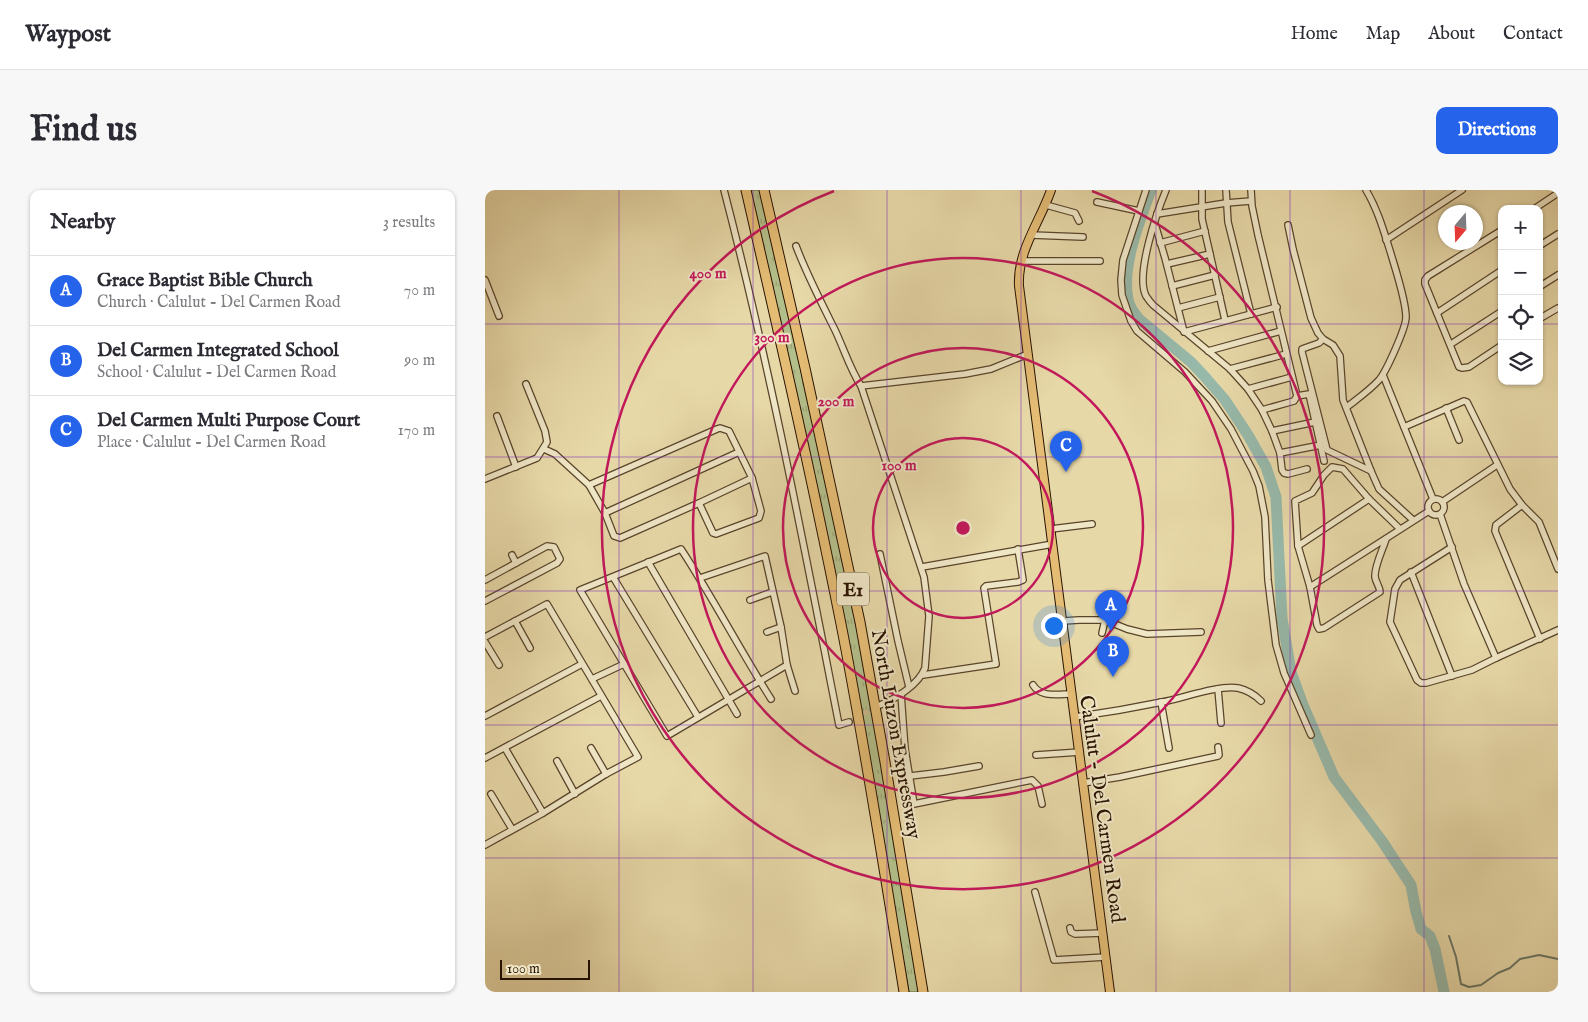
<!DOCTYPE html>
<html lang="en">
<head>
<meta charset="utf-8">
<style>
	:root { --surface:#fff; --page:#f7f7f7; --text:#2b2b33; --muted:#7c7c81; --line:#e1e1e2; --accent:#2563eb }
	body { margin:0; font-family:"IM FELL English",serif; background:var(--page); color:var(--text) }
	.controls { position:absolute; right:15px; top:15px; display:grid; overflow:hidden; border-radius:10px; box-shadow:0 1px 4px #0004 }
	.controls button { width:45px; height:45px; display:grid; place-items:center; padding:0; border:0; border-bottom:1px solid var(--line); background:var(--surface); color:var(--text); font:25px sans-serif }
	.compass { position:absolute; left:953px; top:15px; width:45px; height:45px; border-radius:50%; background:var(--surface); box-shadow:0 1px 4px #0004; rotate:199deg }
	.scale { position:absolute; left:15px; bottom:12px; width:90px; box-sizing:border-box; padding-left:5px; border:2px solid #281200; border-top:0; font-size:14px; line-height:18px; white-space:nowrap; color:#281200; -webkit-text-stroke:4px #efe6c6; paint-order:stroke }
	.you { position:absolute; left:568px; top:435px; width:18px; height:18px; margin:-12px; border:4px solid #fff; border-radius:50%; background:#1a73e8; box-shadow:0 0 0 8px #1a73e833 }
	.badge { display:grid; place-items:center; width:32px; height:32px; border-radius:50%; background:var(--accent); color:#fff; font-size:16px; font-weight:700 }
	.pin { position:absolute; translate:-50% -41px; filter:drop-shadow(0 1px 2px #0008) }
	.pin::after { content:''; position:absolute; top:26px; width:18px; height:15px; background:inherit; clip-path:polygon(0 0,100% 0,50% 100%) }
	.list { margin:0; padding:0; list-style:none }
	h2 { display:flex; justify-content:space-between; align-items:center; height:65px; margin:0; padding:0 20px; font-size:21px }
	h2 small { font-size:16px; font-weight:400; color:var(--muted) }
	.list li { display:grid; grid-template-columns:32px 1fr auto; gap:15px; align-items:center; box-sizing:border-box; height:70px; padding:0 20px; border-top:1px solid var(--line) }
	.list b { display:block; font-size:19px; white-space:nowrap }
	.list p { margin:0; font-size:16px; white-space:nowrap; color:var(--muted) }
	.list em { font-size:16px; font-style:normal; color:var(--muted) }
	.icon { flex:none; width:28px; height:28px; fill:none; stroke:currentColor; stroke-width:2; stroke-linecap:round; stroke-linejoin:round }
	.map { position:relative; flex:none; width:1073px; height:802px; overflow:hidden; border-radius:10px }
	header { display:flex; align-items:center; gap:30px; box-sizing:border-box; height:70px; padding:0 25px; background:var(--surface); border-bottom:1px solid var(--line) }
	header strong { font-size:24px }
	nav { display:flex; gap:28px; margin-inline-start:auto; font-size:18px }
	.intro { display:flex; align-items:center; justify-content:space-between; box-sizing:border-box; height:120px; padding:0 30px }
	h1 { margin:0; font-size:35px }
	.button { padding:12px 22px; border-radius:10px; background:var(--accent); color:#fff; font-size:18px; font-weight:700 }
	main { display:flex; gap:30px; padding:0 30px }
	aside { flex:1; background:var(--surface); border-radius:10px; box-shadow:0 1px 4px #0004 }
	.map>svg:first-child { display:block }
	.grass { fill:url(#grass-tufts); stroke:#6e6845 }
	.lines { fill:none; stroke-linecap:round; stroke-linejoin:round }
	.stream { stroke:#6b7666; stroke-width:2 }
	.river { stroke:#97b9aa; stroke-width:11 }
	.minor-tunnel { stroke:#caba8f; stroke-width:5.5; stroke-dasharray:5.5 3; stroke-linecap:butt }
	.minor-casing { stroke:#58442a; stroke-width:8 }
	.major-casing { stroke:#281200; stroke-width:10 }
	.highway-casing { stroke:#281200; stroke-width:11 }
	.minor { stroke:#efe6c6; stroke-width:5.5 }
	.major { stroke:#e4bc74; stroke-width:8 }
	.highway { stroke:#e4bc74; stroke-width:9 }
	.grid { fill:none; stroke:#7b2cbf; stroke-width:1; stroke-opacity:0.55 }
	.ring { fill:none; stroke:#c2185b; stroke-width:2.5 }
	.labels { text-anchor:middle; stroke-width:4; stroke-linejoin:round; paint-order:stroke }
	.shield { fill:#efe6c6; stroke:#64523b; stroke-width:1 }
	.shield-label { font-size:19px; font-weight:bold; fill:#281200 }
	.street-label { font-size:20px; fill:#281200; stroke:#efe6c6 }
	.centre { fill:#c2185b; stroke:#efe6c6; stroke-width:2.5 }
	.ring-label { font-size:15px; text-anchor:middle; font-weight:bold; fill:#c2185b; stroke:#efe6c6; stroke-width:4; stroke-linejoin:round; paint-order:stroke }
</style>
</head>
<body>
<header>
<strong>Waypost</strong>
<nav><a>Home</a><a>Map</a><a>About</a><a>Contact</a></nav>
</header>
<div class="intro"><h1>Find us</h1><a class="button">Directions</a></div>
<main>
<aside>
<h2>Nearby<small>3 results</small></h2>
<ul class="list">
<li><span class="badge">A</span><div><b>Grace Baptist Bible Church</b><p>Church · Calulut - Del Carmen Road</p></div><em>70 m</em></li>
<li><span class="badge">B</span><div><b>Del Carmen Integrated School</b><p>School · Calulut - Del Carmen Road</p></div><em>90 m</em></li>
<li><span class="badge">C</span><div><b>Del Carmen Multi Purpose Court</b><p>Place · Calulut - Del Carmen Road</p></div><em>170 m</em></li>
</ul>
</aside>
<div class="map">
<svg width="1073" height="802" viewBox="0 0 1073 802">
	<defs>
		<pattern id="grass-tufts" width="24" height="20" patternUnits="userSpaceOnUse" patternTransform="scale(1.25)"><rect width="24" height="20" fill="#b3bf8a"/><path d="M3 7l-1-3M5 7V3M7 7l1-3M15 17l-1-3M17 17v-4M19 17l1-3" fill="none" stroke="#9aa375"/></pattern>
	</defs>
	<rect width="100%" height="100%" fill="#e7d8a8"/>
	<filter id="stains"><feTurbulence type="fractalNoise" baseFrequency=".004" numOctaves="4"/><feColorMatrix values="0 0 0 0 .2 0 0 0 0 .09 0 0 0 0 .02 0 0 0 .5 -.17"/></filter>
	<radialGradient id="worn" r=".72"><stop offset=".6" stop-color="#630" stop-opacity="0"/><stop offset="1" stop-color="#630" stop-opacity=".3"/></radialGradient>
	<!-- grass -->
	<polygon class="grass" points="264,0 277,0 334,251 377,464 435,802 424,802 386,581"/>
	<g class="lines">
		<!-- stream -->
		<polyline class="stream" points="964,746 971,767 976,794 984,797 996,795 1013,783 1025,778 1035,769 1054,765 1073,769"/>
		<!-- river -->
		<path class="river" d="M666 0C655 30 636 77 643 109 644 116 649 123 654 129L706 172 720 187 740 210 763 245 781 277 791 307 797 428 806 482 818 515 849 587 897 651 926 695 931 722 936 739 945 746 950 759 959 802"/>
		<!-- minor-tunnel -->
		<polyline class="minor-tunnel" points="364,532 391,517"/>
		<!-- minor casing -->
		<g class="minor-casing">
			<g id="minor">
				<path d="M239 0C285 177 319 356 354 535L364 532"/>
				<polyline points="661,0 638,70 636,90 637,105 646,131 652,141 700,182 727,211 746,239 768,281 774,296 780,327 783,390 791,455 799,483 826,545"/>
				<path d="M681 0C672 22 650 85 661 106 663 109 666 113 668 115L745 179 763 199 777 220 787 241 795 263 797 280 799 283 803 284 822 279"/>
				<polyline points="717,0 717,29 740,130"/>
				<polyline points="741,0 743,32 766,124"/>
				<polyline points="766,0 767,16 773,45 812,206 809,211 777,220"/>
				<polyline points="612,12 654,21"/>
				<polyline points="561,15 590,23 594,31"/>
				<polyline points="1049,19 1073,3"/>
				<polyline points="672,24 741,13 766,11"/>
				<polyline points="670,34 680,68 699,142 792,117"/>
				<polyline points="803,35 808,59 826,128 833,143 838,149 848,155 855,166 858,210 886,281 894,299 928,330"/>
				<polyline points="1017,40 943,86 940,90 940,94 974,177 977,178 984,177 1017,155"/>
				<polyline points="546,45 598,47"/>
				<polyline points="901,50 977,0"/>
				<polyline points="675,53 720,41"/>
				<path d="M311 56C322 85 336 112 350 140 359 159 365 179 376 196L439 387 444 426 440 478C434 494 411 509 395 515"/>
				<polyline points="1054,56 1073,44"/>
				<polyline points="536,71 615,71"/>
				<polyline points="682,74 725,64"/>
				<polyline points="0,90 14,126"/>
				<polyline points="687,96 730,85"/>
				<polyline points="1054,97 1073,85"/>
				<polyline points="693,118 735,107"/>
				<polyline points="952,123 1017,80"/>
				<polyline points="1054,129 1073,118"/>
				<polyline points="838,149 834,153 817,159 817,162 842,260 886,281"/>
				<polyline points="966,154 1017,121"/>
				<polyline points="723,161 796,141"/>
				<polyline points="745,179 801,164"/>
				<polyline points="898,185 948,309"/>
				<polyline points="376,196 480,184 506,179 543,164"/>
				<polyline points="763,199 807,187"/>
				<polyline points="812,206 824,204 839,271"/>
				<path d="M862 217C872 209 885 200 894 190 901 182 921 138 921 127 921 111 911 81 906 64 899 42 893 20 881 0"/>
				<polyline points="961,218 974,250"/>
				<polyline points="12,226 31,277"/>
				<polyline points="919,237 979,211 982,212 1025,299 1037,315 1054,332 1073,379"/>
				<polyline points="787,241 830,232"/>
				<polyline points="59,259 70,264 104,295 120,323 129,346 135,348 214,313 267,288"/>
				<polyline points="795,263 836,255"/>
				<polyline points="0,289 52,268 62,252 60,241 41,194"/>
				<polyline points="104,295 232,239 235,238 244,241 267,288 276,321 274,328 231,344 228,343 214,313"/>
				<circle cx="951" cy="317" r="8"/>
				<polyline points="957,312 1012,275"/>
				<polyline points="1037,315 1011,335 1010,341 1055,449"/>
				<polyline points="120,323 254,262"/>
				<polyline points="955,324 979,394 1011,468"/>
				<polyline points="566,339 607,334"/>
				<path d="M901 349C898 359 889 377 890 387 891 393 895 397 895 402L839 438 834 439 832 435 825 397 813 356 810 311 827 303 839 285 847 277 858 279 884 309 915 339"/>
				<polyline points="813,356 884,309"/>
				<polyline points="967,357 915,390 910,399 905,432 932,490 936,493 941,493 987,480 1011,468 1073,440"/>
				<polyline points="395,364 413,451 424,497"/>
				<polyline points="27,365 31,373"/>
				<polyline points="163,372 252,524"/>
				<polyline points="437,377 568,354"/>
				<polyline points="926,382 967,486"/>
				<polyline points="128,387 213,527"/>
				<polyline points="215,388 280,366 296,437 302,475 310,501"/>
				<polyline points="0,390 62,356 69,357 75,369 72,373 0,411"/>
				<polyline points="825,397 944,321"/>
				<polyline points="265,410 287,402"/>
				<polyline points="30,431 45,458"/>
				<polyline points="578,431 594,430 620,430 642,439 662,444 716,442"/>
				<polyline points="282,442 296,437"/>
				<polyline points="617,443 620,430"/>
				<polyline points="0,447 62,414 153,567 121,584 58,623 0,655"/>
				<polyline points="0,452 14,475"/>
				<polyline points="438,485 511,474 499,398 501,396 533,392 538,390 533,359"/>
				<polyline points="107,489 139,474"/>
				<path d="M548 495C556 508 573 504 587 504"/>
				<polyline points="733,499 736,533"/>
				<polyline points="416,504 420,559 429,614 547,590 553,596 557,614"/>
				<path d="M286 509C255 460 228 408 196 359L95 400 182 546C222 522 262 499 302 475"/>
				<polyline points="676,512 684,558"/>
				<polyline points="0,526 97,474"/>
				<path d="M590 527C619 523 648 518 677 512 698 508 733 495 753 498 762 500 770 505 776 511"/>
				<polyline points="20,558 58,623"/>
				<polyline points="106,558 121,584"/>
				<polyline points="551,565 595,562"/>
				<polyline points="0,568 116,506"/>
				<polyline points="72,571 90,604"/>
				<polyline points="425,586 459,582 494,576"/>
				<polyline points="598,593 635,587 733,566 734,565 733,557"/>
				<polyline points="6,604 27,639"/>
				<polyline points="550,702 569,770 621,767"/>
				<polyline points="585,738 586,742 590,744 618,743"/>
			</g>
		</g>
		<!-- major casing -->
		<g class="major-casing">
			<path id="major" d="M566 0C555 32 532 61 534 96L625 802"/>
		</g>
		<!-- highway casing -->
		<g class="highway-casing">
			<g id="highway">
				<path d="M261 0C294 144 327 288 356 434 380 556 399 679 419 802"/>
				<polyline points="279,0 320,178 375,432 400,572 438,802"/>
			</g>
		</g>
		<!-- minor -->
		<use href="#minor" class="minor"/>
		<!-- major -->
		<use href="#major" class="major"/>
		<!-- highway -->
		<use href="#highway" class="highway"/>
	</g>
	<!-- grid -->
	<path class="grid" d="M134 0V802M268 0V802M402 0V802M536 0V802M671 0V802M805 0V802M939 0V802M0 134H1017M1054 134H1073M0 267H1073M0 401H1073M0 535H1073M0 668H1073"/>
	<!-- distance rings -->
	<g class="ring">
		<circle cx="478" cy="338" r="90"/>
		<circle cx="478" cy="338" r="180"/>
		<circle cx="478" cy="338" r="270"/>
		<path d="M607 1A361 361 0 1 1 349 1"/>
	</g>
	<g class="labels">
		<!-- shield labels -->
		<rect class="shield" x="352" y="382.5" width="32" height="33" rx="4"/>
		<g class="shield-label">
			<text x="368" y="406">E1</text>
		</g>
		<!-- street labels -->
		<g class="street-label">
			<text transform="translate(412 544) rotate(80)" y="7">North Luzon Expressway</text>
			<text transform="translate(618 619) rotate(82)" y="7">Calulut - Del Carmen Road</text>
		</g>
	</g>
	<circle cx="478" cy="338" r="8" class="centre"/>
	<g class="ring-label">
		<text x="223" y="88">400 m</text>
		<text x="287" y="152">300 m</text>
		<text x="351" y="216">200 m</text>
		<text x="414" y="280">100 m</text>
	</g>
	<rect width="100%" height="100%" filter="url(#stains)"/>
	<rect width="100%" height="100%" fill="url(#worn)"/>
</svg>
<div class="controls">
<button>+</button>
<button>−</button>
<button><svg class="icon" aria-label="locate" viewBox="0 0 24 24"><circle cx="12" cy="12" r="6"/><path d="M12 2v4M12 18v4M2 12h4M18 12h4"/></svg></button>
<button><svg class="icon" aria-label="layers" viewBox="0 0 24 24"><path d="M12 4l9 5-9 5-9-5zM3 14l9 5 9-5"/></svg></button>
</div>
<svg class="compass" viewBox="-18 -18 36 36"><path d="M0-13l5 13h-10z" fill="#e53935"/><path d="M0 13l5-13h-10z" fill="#7c7c81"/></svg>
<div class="scale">100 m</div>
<div class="you"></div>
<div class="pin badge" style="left:626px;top:441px">A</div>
<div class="pin badge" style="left:628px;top:487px">B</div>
<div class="pin badge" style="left:581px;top:282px">C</div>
</div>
</main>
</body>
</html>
